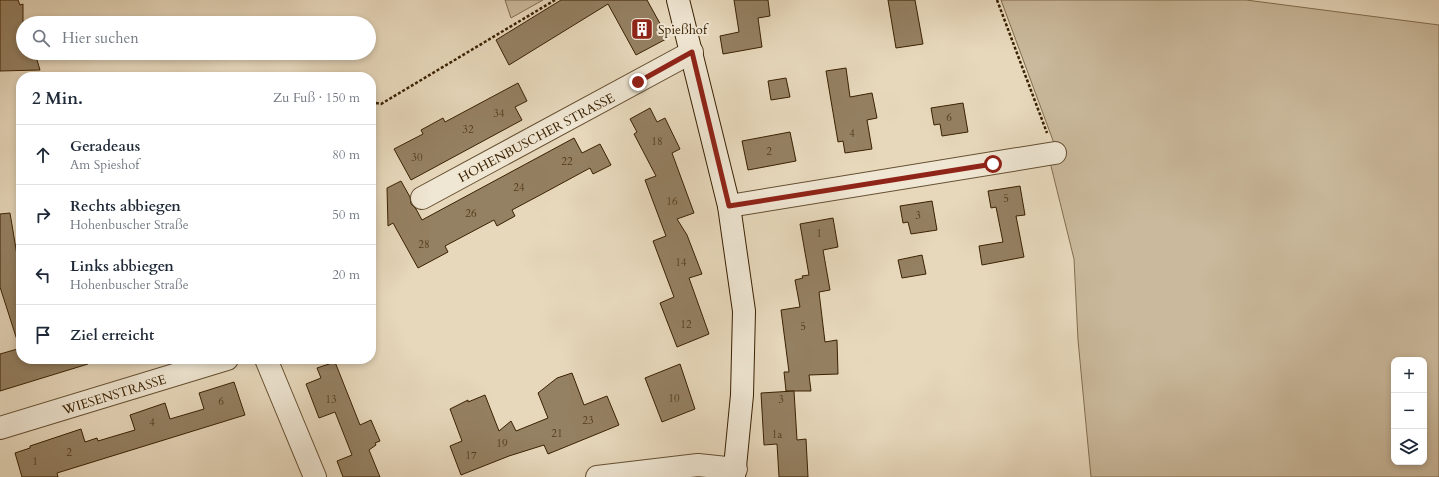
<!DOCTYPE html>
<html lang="de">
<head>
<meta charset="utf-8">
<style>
	:root { --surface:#fff; --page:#f2f2f3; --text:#1f2937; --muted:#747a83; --line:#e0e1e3 }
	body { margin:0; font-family:Cardo,serif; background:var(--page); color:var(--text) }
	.controls { position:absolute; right:12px; bottom:12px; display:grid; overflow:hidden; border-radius:8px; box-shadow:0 2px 6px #0003 }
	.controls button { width:36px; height:36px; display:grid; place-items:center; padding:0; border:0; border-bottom:1px solid var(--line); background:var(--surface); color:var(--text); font:20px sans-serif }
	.stop { position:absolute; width:12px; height:12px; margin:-9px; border:3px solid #8f2418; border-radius:50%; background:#fff }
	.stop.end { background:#8f2418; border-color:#fff; box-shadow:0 1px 4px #0008 }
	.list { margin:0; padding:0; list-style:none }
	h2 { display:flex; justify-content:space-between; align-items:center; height:52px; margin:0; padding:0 16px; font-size:17px }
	h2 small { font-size:13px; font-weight:400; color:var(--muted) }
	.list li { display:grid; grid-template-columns:26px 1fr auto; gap:12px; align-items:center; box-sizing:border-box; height:60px; padding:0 16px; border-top:1px solid var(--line) }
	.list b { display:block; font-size:15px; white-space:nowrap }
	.list p { margin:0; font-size:13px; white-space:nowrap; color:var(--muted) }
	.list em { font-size:13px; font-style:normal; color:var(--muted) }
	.icon { flex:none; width:22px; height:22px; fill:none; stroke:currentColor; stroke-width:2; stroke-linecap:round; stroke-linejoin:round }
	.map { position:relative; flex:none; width:1439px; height:477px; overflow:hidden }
	.search { position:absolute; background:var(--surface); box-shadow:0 2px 6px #0003; left:16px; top:16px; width:360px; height:44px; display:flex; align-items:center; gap:10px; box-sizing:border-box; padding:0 14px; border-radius:22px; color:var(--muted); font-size:15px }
	.panel { position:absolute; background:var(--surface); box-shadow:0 2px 6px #0003; left:16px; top:72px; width:360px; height:292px; border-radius:16px }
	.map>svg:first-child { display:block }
	.green { fill:#cab99c; stroke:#826d4e; fill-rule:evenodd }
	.building { fill:#948062; stroke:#3a2101 }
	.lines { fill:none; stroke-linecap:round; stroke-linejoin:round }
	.street-casing { stroke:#654f30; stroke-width:24 }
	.secondary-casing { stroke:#3a2101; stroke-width:24 }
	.path { stroke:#3a2101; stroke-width:2.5; stroke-dasharray:3 2; stroke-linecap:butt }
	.street { stroke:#efe6d3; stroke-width:22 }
	.secondary { stroke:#efe6d3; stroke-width:22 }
	.route { stroke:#8f2418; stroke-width:5 }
	.labels { text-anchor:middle; stroke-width:4; stroke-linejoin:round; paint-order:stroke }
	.number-label { font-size:11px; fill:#503919 }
	.poi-label { font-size:13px; fill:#3a2101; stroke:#efe6d3; text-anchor:start }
	.street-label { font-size:13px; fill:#3a2101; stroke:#efe6d3 }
</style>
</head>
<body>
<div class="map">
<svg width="1439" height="477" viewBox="0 0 1439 477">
	<rect width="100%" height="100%" fill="#e7d8bc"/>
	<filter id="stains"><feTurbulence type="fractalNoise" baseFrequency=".005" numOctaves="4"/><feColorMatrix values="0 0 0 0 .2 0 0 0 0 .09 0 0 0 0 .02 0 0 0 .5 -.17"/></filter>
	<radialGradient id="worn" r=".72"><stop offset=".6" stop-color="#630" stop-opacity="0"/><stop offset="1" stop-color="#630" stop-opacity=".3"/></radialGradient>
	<!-- green -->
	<g class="green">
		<polygon points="505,0 543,0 511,18"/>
		<path d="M1001 0H1246L1439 25V477H1091L1078 340 1074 259 1049 158 1058 154ZM1394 360H1424V462H1394Z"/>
	</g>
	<!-- building -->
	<g class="building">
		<polygon points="0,0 18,0 20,5 23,4 23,53 35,53 40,70 0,71"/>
		<polygon points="561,0 647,0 668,38 636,55 608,4 509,65 496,40"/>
		<polygon points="734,0 768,0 770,16 758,18 762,47 723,54 720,36 739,32"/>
		<polygon points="888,0 915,0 923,44 896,48"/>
		<polygon points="846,68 850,97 872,93 877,118 867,120 872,149 845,153 843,141 838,142 826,71"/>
		<polygon points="786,78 790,97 771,100 768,81"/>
		<polygon points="518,83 527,101 515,107 522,120 411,180 394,149 423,134 421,130 443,118 445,122"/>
		<polygon points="963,103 968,132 942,136 940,124 934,125 931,108"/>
		<polygon points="650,108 657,122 665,118 680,149 672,153 694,213 677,219 687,235 702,274 689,278 709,334 677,347 660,303 674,297 653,241 666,236 645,180 656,176 634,134 637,132 630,119"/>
		<polygon points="790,132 796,161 748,170 742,141"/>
		<polygon points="574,138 582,153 600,144 611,165 593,174 590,168 542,194 512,210 515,216 497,226 494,220 445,246 448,252 418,268 393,223 388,226 387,188 401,181 410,197 411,204 416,209 422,220"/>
		<polygon points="1020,186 1025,215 1016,216 1024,257 982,265 979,246 1003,242 996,207 991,208 988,191"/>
		<polygon points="932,201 937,230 911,234 908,222 903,223 900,206"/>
		<polygon points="10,213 17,255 21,255 21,339 17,340 0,287 0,214"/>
		<polygon points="833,218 838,247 823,250 830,290 819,292 825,342 837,340 838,374 809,375 811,391 786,391 784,372 789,372 781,310 800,307 795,280 803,278 802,276 809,275 800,224"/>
		<polygon points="922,255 926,274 902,278 898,260"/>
		<polygon points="21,348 21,359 88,359 88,364 0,391 0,354"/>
		<polygon points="335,362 360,425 371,420 380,441 375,443 376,445 369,450 380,477 343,477 337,461 352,455 335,412 319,418 306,384 321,378 317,368"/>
		<polygon points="680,364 695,409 662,422 645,378"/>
		<polygon points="572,373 584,405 607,396 619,425 548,454 544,445 509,456 461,475 450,446 462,441 450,409 468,400 468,402 485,395 499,431 511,421 516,431 548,418 538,393 557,378"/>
		<polygon points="234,382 245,415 57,473 58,477 22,477 15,453 30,448 30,446 81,429 85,442 97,438 98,441 135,430 130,415 165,403 170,419 204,409 199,393"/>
		<polygon points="794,391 797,440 806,439 808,477 779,477 777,444 764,445 761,393"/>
	</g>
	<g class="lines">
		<!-- street casing -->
		<g class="street-casing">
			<g id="street">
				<polyline points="422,198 692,52"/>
				<polyline points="729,206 1055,153"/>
				<polyline points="266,359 315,477"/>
				<polyline points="0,428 227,359"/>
				<polyline points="597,477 698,465 736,469"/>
			</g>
		</g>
		<!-- secondary casing -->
		<g class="secondary-casing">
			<polyline id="secondary" points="678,0 729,206 744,311 742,395 734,477"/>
		</g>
		<!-- path -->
		<g class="path">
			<polyline points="997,0 1047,133"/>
			<polyline points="371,102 381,104 555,0"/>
		</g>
		<!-- street -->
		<use href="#street" class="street"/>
		<!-- secondary -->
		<use href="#secondary" class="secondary"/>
	</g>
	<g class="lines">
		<!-- route -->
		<polyline class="route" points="638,82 692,52 729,206 993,164"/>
	</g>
	<!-- icons -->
	<defs>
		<g id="building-square" transform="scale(1.15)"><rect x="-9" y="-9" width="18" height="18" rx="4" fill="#8f2418" stroke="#efe6d3"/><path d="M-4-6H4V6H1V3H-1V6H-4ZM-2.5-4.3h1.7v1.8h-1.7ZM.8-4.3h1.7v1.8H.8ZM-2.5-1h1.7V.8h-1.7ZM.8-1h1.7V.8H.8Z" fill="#fff"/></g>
	</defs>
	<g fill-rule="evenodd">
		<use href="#building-square" x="642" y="29"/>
	</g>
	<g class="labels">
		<!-- number labels -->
		<g class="number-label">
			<text x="499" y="117">34</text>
			<text x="949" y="121">6</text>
			<text x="468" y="133">32</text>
			<text x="852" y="137">4</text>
			<text x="657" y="145">18</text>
			<text x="769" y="155">2</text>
			<text x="417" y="161">30</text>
			<text x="567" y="165">22</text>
			<text x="519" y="191">24</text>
			<text x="1006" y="202">5</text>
			<text x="672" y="205">16</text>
			<text x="471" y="217">26</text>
			<text x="918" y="219">3</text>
			<text x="819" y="237">1</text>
			<text x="424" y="248">28</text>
			<text x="681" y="266">14</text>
			<text x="686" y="328">12</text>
			<text x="803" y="330">5</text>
			<text x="674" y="402">10</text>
			<text x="331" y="403">13</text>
			<text x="781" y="403">3</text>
			<text x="221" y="405">6</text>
			<text x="588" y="424">23</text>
			<text x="152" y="426">4</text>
			<text x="557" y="437">21</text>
			<text x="777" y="438">1a</text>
			<text x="502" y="447">19</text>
			<text x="69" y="456">2</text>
			<text x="471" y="459">17</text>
			<text x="35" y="465">1</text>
		</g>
		<!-- poi labels -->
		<g class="poi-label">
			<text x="658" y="34">Spießhof</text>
		</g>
		<!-- street labels -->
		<g class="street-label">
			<text transform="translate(536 137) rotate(-28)" y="5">HOHENBUSCHER STRASSE</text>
			<text transform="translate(114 394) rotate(-17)" y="5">WIESENSTRASSE</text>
		</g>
	</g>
	<rect width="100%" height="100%" filter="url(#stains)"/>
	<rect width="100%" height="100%" fill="url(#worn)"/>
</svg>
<div class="controls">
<button>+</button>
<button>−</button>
<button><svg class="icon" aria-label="layers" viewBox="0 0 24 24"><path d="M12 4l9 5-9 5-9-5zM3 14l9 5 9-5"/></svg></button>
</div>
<div class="stop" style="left:993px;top:164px"></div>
<div class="stop end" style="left:638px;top:82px"></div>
<div class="search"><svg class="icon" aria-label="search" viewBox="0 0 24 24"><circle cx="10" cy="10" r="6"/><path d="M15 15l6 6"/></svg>Hier suchen</div>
<section class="panel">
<h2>2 Min.<small>Zu Fuß · 150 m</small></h2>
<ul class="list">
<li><svg class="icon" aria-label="ahead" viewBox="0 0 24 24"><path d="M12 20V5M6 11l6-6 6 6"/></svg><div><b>Geradeaus</b><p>Am Spieshof</p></div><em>80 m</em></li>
<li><svg class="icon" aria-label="right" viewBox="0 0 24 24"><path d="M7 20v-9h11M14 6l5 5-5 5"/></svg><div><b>Rechts abbiegen</b><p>Hohenbuscher Straße</p></div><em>50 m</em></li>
<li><svg class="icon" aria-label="left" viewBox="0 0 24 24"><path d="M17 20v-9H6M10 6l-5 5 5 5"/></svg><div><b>Links abbiegen</b><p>Hohenbuscher Straße</p></div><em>20 m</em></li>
<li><svg class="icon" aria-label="arrive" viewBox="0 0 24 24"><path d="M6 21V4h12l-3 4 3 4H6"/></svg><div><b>Ziel erreicht</b></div></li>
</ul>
</section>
</div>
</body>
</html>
